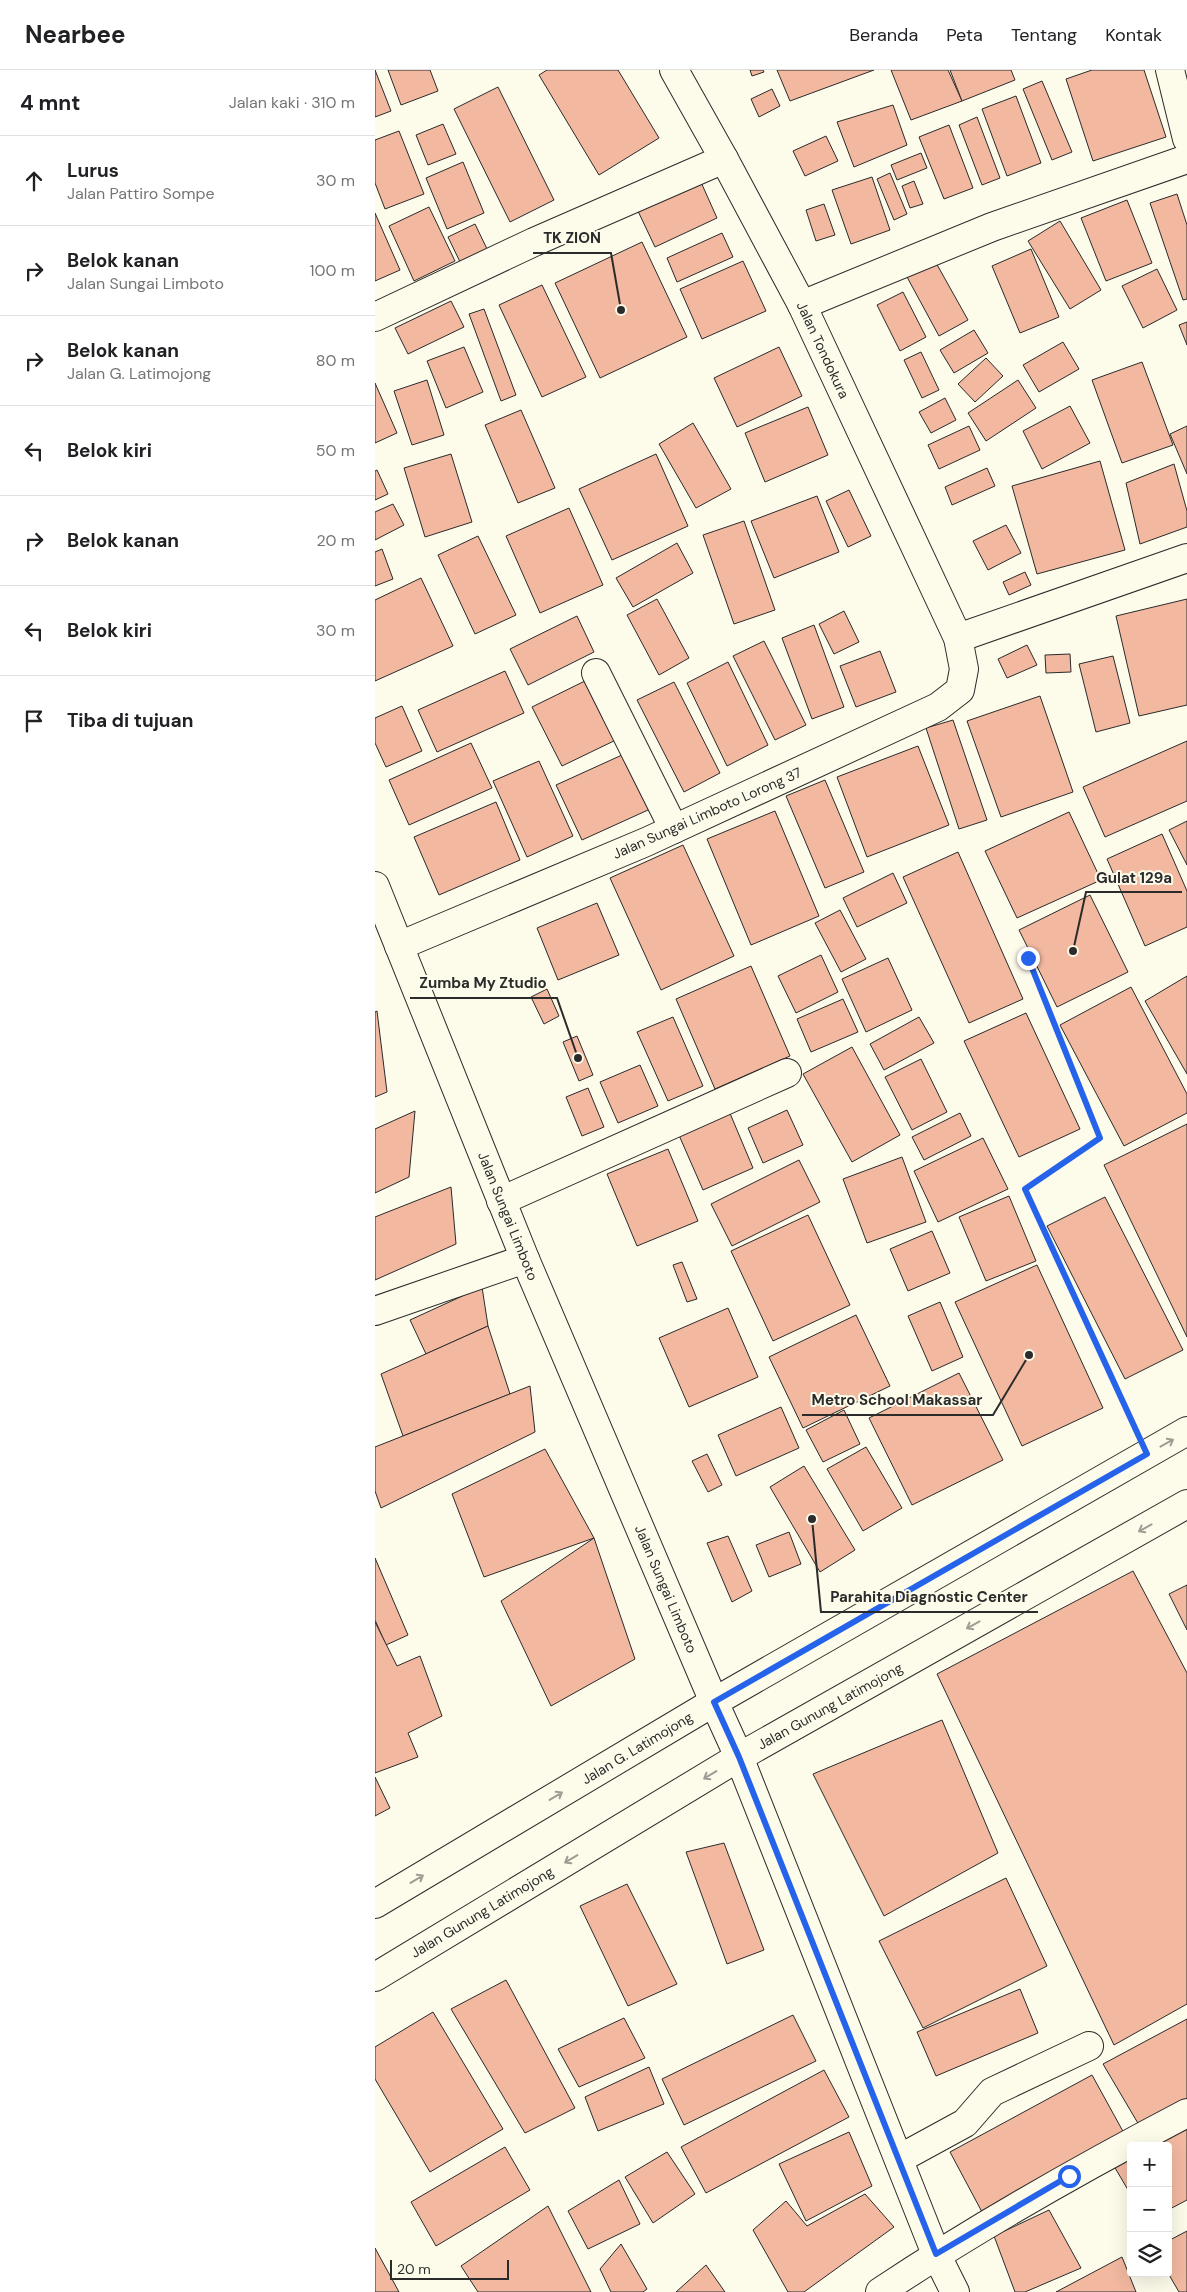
<!DOCTYPE html>
<html lang="id">
<head>
<meta charset="utf-8">
<style>
	:root { --surface:#fff; --page:#f6f6f6; --text:#202124; --muted:#757577; --line:#e0e0e0 }
	body { margin:0; font-family:"DM Sans",sans-serif; background:var(--page); color:var(--text) }
	.controls { position:absolute; right:15px; bottom:15px; display:grid; overflow:hidden; border-radius:5px; box-shadow:0 5px 20px #0002 }
	.controls button { width:45px; height:45px; display:grid; place-items:center; padding:0; border:0; border-bottom:1px solid var(--line); background:var(--surface); color:var(--text); font:25px sans-serif }
	.scale { position:absolute; left:15px; bottom:12px; width:119px; box-sizing:border-box; padding-left:5px; border:2px solid #2b2b2b; border-top:0; font-size:14px; line-height:18px; white-space:nowrap; color:#2b2b2b; -webkit-text-stroke:4px #fdfbea; paint-order:stroke }
	.stop { position:absolute; width:15px; height:15px; margin:-11px; border:4px solid #2563eb; border-radius:50%; background:#fff }
	.stop.end { background:#2563eb; border-color:#fff; box-shadow:0 1px 5px #0008 }
	.list { margin:0; padding:0; list-style:none }
	h2 { display:flex; justify-content:space-between; align-items:center; height:65px; margin:0; padding:0 20px; font-size:21px }
	h2 small { font-size:16px; font-weight:400; color:var(--muted) }
	.list li { display:grid; grid-template-columns:32px 1fr auto; gap:15px; align-items:center; box-sizing:border-box; height:90px; padding:0 20px; border-top:1px solid var(--line) }
	.list b { display:block; font-size:19px; white-space:nowrap }
	.list p { margin:0; font-size:16px; white-space:nowrap; color:var(--muted) }
	.list em { font-size:16px; font-style:normal; color:var(--muted) }
	.icon { flex:none; width:28px; height:28px; fill:none; stroke:currentColor; stroke-width:2; stroke-linecap:round; stroke-linejoin:round }
	.map { position:relative; flex:none; width:812px; height:2222px; overflow:hidden }
	header { display:flex; align-items:center; gap:30px; box-sizing:border-box; height:70px; padding:0 25px; background:var(--surface); border-bottom:1px solid var(--line) }
	header strong { font-size:24px }
	nav { display:flex; gap:28px; margin-inline-start:auto; font-size:18px }
	main { display:flex }
	aside { flex:1; background:var(--surface) }
	.map>svg:first-child { display:block }
	.building { fill:#f2b8a0; stroke:#2b2b2b }
	.lines { fill:none; stroke-linecap:round; stroke-linejoin:round }
	.minor-casing { stroke:#2b2b2b; stroke-width:30 }
	.major-casing { stroke:#2b2b2b; stroke-width:30 }
	.path { stroke:#6a6964; stroke-width:3; stroke-dasharray:4 2.5; stroke-linecap:butt }
	.minor { stroke:#fdfbea; stroke-width:28 }
	.major { stroke:#fdfbea; stroke-width:28 }
	.oneway { stroke:#9e9d94 }
	.route { stroke:#2563eb; stroke-width:6 }
	.labels { text-anchor:middle; stroke-width:4; stroke-linejoin:round; paint-order:stroke }
	.street-label { font-size:14px; fill:#2b2b2b; stroke:#fdfbea }
	.leader { fill:none; stroke:#2b2b2b; stroke-width:2 }
	.callout-dot { fill:#2b2b2b; stroke:#fdfbea; stroke-width:2 }
	.callout-label { font-size:15px; text-anchor:middle; font-weight:bold; fill:#2b2b2b; stroke:#fdfbea; stroke-width:4; stroke-linejoin:round; paint-order:stroke }
</style>
</head>
<body>
<header>
<strong>Nearbee</strong>
<nav><a>Beranda</a><a>Peta</a><a>Tentang</a><a>Kontak</a></nav>
</header>
<main>
<aside>
<h2>4 mnt<small>Jalan kaki · 310 m</small></h2>
<ul class="list">
<li><svg class="icon" aria-label="ahead" viewBox="0 0 24 24"><path d="M12 20V5M6 11l6-6 6 6"/></svg><div><b>Lurus</b><p>Jalan Pattiro Sompe</p></div><em>30 m</em></li>
<li><svg class="icon" aria-label="right" viewBox="0 0 24 24"><path d="M7 20v-9h11M14 6l5 5-5 5"/></svg><div><b>Belok kanan</b><p>Jalan Sungai Limboto</p></div><em>100 m</em></li>
<li><svg class="icon" aria-label="right" viewBox="0 0 24 24"><path d="M7 20v-9h11M14 6l5 5-5 5"/></svg><div><b>Belok kanan</b><p>Jalan G. Latimojong</p></div><em>80 m</em></li>
<li><svg class="icon" aria-label="left" viewBox="0 0 24 24"><path d="M17 20v-9H6M10 6l-5 5 5 5"/></svg><div><b>Belok kiri</b></div><em>50 m</em></li>
<li><svg class="icon" aria-label="right" viewBox="0 0 24 24"><path d="M7 20v-9h11M14 6l5 5-5 5"/></svg><div><b>Belok kanan</b></div><em>20 m</em></li>
<li><svg class="icon" aria-label="left" viewBox="0 0 24 24"><path d="M17 20v-9H6M10 6l-5 5 5 5"/></svg><div><b>Belok kiri</b></div><em>30 m</em></li>
<li><svg class="icon" aria-label="arrive" viewBox="0 0 24 24"><path d="M6 21V4h12l-3 4 3 4H6"/></svg><div><b>Tiba di tujuan</b></div></li>
</ul>
</aside>
<div class="map">
<svg width="812" height="2222" viewBox="0 0 812 2222">
	<rect width="100%" height="100%" fill="#fdfbea"/>
	<!-- building -->
	<g class="building">
		<polygon points="0,0 16,41 0,47"/>
		<polygon points="13,0 55,0 63,21 26,35"/>
		<polygon points="172,0 243,0 284,68 224,105 164,5"/>
		<polygon points="375,0 388,0 389,2 377,6"/>
		<polygon points="402,0 499,0 415,31"/>
		<polygon points="516,0 573,0 587,31 536,50"/>
		<polygon points="575,0 636,0 640,10 587,31"/>
		<polygon points="717,0 769,0 791,67 718,91 691,9"/>
		<polygon points="667,11 697,82 677,90 648,19"/>
		<polygon points="123,17 179,130 135,152 79,39"/>
		<polygon points="397,19 405,36 384,47 376,29"/>
		<polygon points="641,26 666,93 632,106 607,39"/>
		<polygon points="518,35 532,75 479,97 462,52"/>
		<polygon points="602,47 625,108 607,115 584,55"/>
		<polygon points="68,54 81,84 53,95 41,65"/>
		<polygon points="574,55 598,118 569,129 544,67"/>
		<polygon points="24,61 49,124 10,139 0,113 0,70"/>
		<polygon points="451,66 463,91 430,106 418,81"/>
		<polygon points="546,83 552,98 522,110 516,95"/>
		<polygon points="88,92 109,143 72,159 51,108"/>
		<polygon points="515,103 532,144 519,150 502,109"/>
		<polygon points="497,107 515,160 476,174 457,120"/>
		<polygon points="325,110 342,148 280,177 262,139"/>
		<polygon points="539,111 548,134 535,138 527,116"/>
		<polygon points="802,124 812,155 812,229 808,230 775,133"/>
		<polygon points="752,130 777,193 731,211 706,148"/>
		<polygon points="449,134 460,165 441,171 431,140"/>
		<polygon points="54,137 80,191 39,211 14,156"/>
		<polygon points="0,143 25,200 0,211"/>
		<polygon points="685,151 726,220 695,239 653,171"/>
		<polygon points="100,154 113,181 86,194 73,167"/>
		<polygon points="347,163 358,187 302,212 292,188"/>
		<polygon points="267,172 312,267 225,308 180,213"/>
		<polygon points="656,179 684,247 645,263 617,196"/>
		<polygon points="368,191 391,241 327,269 305,219"/>
		<polygon points="560,191 593,250 564,266 532,207"/>
		<polygon points="782,199 802,240 768,258 747,216"/>
		<polygon points="167,215 211,307 167,327 124,235"/>
		<polygon points="528,222 551,267 525,281 502,235"/>
		<polygon points="76,231 89,257 33,284 20,258"/>
		<polygon points="109,239 141,325 126,331 94,244"/>
		<polygon points="812,252 812,275 804,255"/>
		<polygon points="599,260 613,283 579,303 565,280"/>
		<polygon points="688,272 704,299 664,322 648,295"/>
		<polygon points="89,277 108,322 71,338 52,291"/>
		<polygon points="404,277 427,326 362,357 339,308"/>
		<polygon points="546,282 564,320 547,328 529,290"/>
		<polygon points="611,288 628,306 600,332 583,314"/>
		<polygon points="767,292 798,375 747,393 717,310"/>
		<polygon points="52,310 69,365 37,375 19,321"/>
		<polygon points="643,310 661,338 611,371 593,343"/>
		<polygon points="0,313 22,363 0,373"/>
		<polygon points="570,328 581,350 556,363 544,342"/>
		<polygon points="695,336 715,373 667,399 648,361"/>
		<polygon points="433,337 453,385 390,412 370,363"/>
		<polygon points="146,340 180,418 143,433 110,355"/>
		<polygon points="318,353 356,419 321,438 284,374"/>
		<polygon points="594,356 605,380 564,399 553,375"/>
		<polygon points="812,356 812,404 795,364"/>
		<polygon points="76,384 97,452 50,467 29,398"/>
		<polygon points="281,384 313,456 237,490 204,419"/>
		<polygon points="725,391 750,480 662,504 637,416"/>
		<polygon points="799,394 812,441 812,457 765,474 751,413"/>
		<polygon points="612,398 620,416 577,435 570,417"/>
		<polygon points="2,400 13,424 0,430 0,401"/>
		<polygon points="474,420 496,466 473,477 451,431"/>
		<polygon points="442,426 464,482 399,508 376,451"/>
		<polygon points="18,434 29,455 0,470 0,442"/>
		<polygon points="194,438 228,515 165,543 131,466"/>
		<polygon points="369,451 400,540 359,554 328,465"/>
		<polygon points="631,455 646,483 613,500 598,471"/>
		<polygon points="103,466 141,545 100,564 63,485"/>
		<polygon points="302,473 318,503 258,537 241,508"/>
		<polygon points="7,479 18,509 0,516 0,482"/>
		<polygon points="650,502 656,515 634,525 628,512"/>
		<polygon points="46,508 78,576 0,611 0,530"/>
		<polygon points="282,529 314,588 284,605 252,545"/>
		<polygon points="812,529 812,635 764,646 741,546"/>
		<polygon points="469,541 484,572 459,584 444,554"/>
		<polygon points="202,546 219,582 153,615 135,579"/>
		<polygon points="439,555 469,637 437,649 407,568"/>
		<polygon points="389,571 431,655 400,670 358,586"/>
		<polygon points="652,575 662,595 632,608 623,589"/>
		<polygon points="505,581 521,622 481,637 465,596"/>
		<polygon points="695,584 696,602 671,603 670,585"/>
		<polygon points="738,586 755,653 721,662 704,594"/>
		<polygon points="353,592 393,675 352,696 312,613"/>
		<polygon points="130,601 149,643 62,682 43,640"/>
		<polygon points="216,608 245,668 187,696 157,637"/>
		<polygon points="299,612 345,703 309,722 262,630"/>
		<polygon points="665,626 698,722 626,747 592,651"/>
		<polygon points="27,636 47,681 11,697 0,673 0,648"/>
		<polygon points="578,650 612,750 584,759 551,658"/>
		<polygon points="812,671 812,731 730,767 708,717"/>
		<polygon points="96,673 117,718 34,755 14,710"/>
		<polygon points="543,676 574,755 492,787 462,707"/>
		<polygon points="258,680 284,735 207,770 181,715"/>
		<polygon points="164,691 198,766 152,787 118,711"/>
		<polygon points="450,710 489,802 450,818 411,726"/>
		<polygon points="121,732 145,790 64,825 39,767"/>
		<polygon points="400,741 444,846 376,875 332,769"/>
		<polygon points="694,742 726,810 642,848 610,781"/>
		<polygon points="812,751 812,795 794,760"/>
		<polygon points="787,764 812,821 812,857 770,876 732,789"/>
		<polygon points="308,775 359,886 286,920 235,808"/>
		<polygon points="583,782 648,929 594,953 528,807"/>
		<polygon points="518,803 532,833 482,857 468,828"/>
		<polygon points="715,825 753,902 682,937 644,860"/>
		<polygon points="222,833 244,885 183,910 162,858"/>
		<polygon points="465,840 491,889 466,902 440,853"/>
		<polygon points="446,885 463,922 421,943 403,906"/>
		<polygon points="513,888 537,940 491,962 467,909"/>
		<polygon points="376,896 415,986 340,1019 301,929"/>
		<polygon points="812,906 812,1004 770,931"/>
		<polygon points="756,917 812,1024 812,1043 749,1076 685,955"/>
		<polygon points="172,919 184,946 169,954 156,927"/>
		<polygon points="468,929 483,962 436,982 422,949"/>
		<polygon points="2,941 12,1022 0,1027 0,942"/>
		<polygon points="651,943 705,1059 644,1087 589,971"/>
		<polygon points="298,947 328,1016 293,1031 262,962"/>
		<polygon points="544,947 559,973 509,1000 495,974"/>
		<polygon points="202,966 218,1005 204,1011 188,972"/>
		<polygon points="477,977 525,1065 477,1092 428,1004"/>
		<polygon points="546,989 572,1042 537,1060 510,1007"/>
		<polygon points="265,995 283,1036 243,1053 225,1012"/>
		<polygon points="213,1018 229,1057 207,1066 191,1027"/>
		<polygon points="412,1040 428,1075 388,1093 373,1058"/>
		<polygon points="40,1041 34,1107 0,1123 0,1059"/>
		<polygon points="354,1041 378,1098 328,1120 303,1063"/>
		<polygon points="585,1043 596,1066 549,1090 537,1067"/>
		<polygon points="812,1054 812,1267 729,1095"/>
		<polygon points="608,1068 633,1119 563,1152 539,1101"/>
		<polygon points="293,1079 323,1151 262,1176 232,1104"/>
		<polygon points="527,1087 551,1152 492,1173 468,1109"/>
		<polygon points="424,1090 445,1132 357,1176 336,1134"/>
		<polygon points="76,1117 81,1174 0,1210 0,1147"/>
		<polygon points="634,1126 661,1191 611,1211 584,1147"/>
		<polygon points="730,1127 808,1280 750,1309 672,1156"/>
		<polygon points="433,1145 475,1235 398,1271 356,1181"/>
		<polygon points="557,1161 575,1203 533,1221 515,1179"/>
		<polygon points="307,1192 322,1229 312,1232 298,1195"/>
		<polygon points="662,1195 728,1338 647,1376 580,1232"/>
		<polygon points="107,1217 113,1256 51,1284 35,1250"/>
		<polygon points="565,1232 588,1287 557,1301 533,1246"/>
		<polygon points="353,1238 383,1307 314,1337 284,1268"/>
		<polygon points="481,1245 515,1316 428,1358 394,1287"/>
		<polygon points="113,1256 135,1324 28,1366 6,1304"/>
		<polygon points="584,1303 628,1390 537,1435 494,1348"/>
		<polygon points="155,1316 160,1362 6,1438 0,1421 0,1377"/>
		<polygon points="406,1337 424,1378 361,1406 343,1365"/>
		<polygon points="469,1340 485,1374 448,1392 431,1360"/>
		<polygon points="491,1377 527,1438 488,1461 452,1399"/>
		<polygon points="170,1379 219,1468 109,1507 77,1424"/>
		<polygon points="332,1384 347,1415 333,1422 317,1391"/>
		<polygon points="429,1396 480,1480 445,1502 395,1417"/>
		<polygon points="414,1462 426,1494 394,1507 381,1475"/>
		<polygon points="353,1466 377,1521 357,1532 332,1473"/>
		<polygon points="219,1468 260,1589 176,1636 126,1531"/>
		<polygon points="0,1488 33,1565 11,1575 0,1550"/>
		<polygon points="758,1501 812,1603 812,1934 739,1975 562,1604"/>
		<polygon points="812,1515 812,1560 794,1524"/>
		<polygon points="0,1552 22,1596 45,1586 67,1646 33,1663 43,1687 0,1703"/>
		<polygon points="567,1650 623,1783 509,1846 438,1704"/>
		<polygon points="0,1707 15,1738 0,1746"/>
		<polygon points="349,1773 389,1880 352,1894 311,1782"/>
		<polygon points="631,1808 672,1896 548,1958 504,1871"/>
		<polygon points="252,1814 302,1914 253,1936 205,1836"/>
		<polygon points="131,1910 200,2038 150,2063 76,1939"/>
		<polygon points="645,1919 663,1963 561,2006 542,1962"/>
		<polygon points="58,1942 128,2059 55,2102 0,2009 0,1977"/>
		<polygon points="418,1945 441,1991 309,2055 287,2009"/>
		<polygon points="249,1948 270,1988 204,2017 183,1979"/>
		<polygon points="812,1949 812,2029 764,2055 728,1994"/>
		<polygon points="274,1997 289,2034 223,2061 210,2027"/>
		<polygon points="449,2000 474,2047 331,2123 306,2077"/>
		<polygon points="717,2005 750,2065 607,2142 575,2082"/>
		<polygon points="812,2050 812,2130 793,2140 793,2076 764,2076"/>
		<polygon points="474,2062 497,2116 431,2151 404,2094"/>
		<polygon points="130,2077 155,2120 61,2176 36,2132"/>
		<polygon points="756,2080 756,2125 736,2091"/>
		<polygon points="292,2082 320,2124 278,2153 250,2107"/>
		<polygon points="244,2110 265,2154 213,2179 193,2141"/>
		<polygon points="490,2124 519,2157 429,2222 413,2222 378,2160 411,2131 432,2156"/>
		<polygon points="173,2136 216,2222 103,2222 86,2196"/>
		<polygon points="674,2140 706,2198 650,2222 640,2222 619,2166"/>
		<polygon points="812,2161 812,2222 804,2222 793,2203 793,2171"/>
		<polygon points="246,2174 272,2219 268,2222 236,2222 225,2199"/>
		<polygon points="0,2178 24,2222 0,2222"/>
		<polygon points="747,2187 761,2222 681,2222"/>
		<polygon points="331,2195 350,2222 301,2222"/>
	</g>
	<g class="lines">
		<!-- minor casing -->
		<g class="minor-casing">
			<g id="minor">
				<polyline points="795,0 812,69"/>
				<polyline points="427,235 617,157 812,89"/>
				<polyline points="0,247 159,172 349,89"/>
				<polyline points="583,568 812,488"/>
				<polyline points="221,603 299,759"/>
				<polyline points="0,816 150,1189 339,1632 364,1687 561,2184 580,2222"/>
				<polyline points="24,876 271,772 563,637 585,620 589,599 583,568 427,235 349,89 299,0"/>
				<polyline points="126,1131 412,1003"/>
				<polyline points="0,1241 150,1189"/>
				<polyline points="524,2089 590,2053 617,2022 714,1976"/>
				<path d="M505 2222C604 2156 707 2098 812 2043"/>
			</g>
		</g>
		<!-- major casing -->
		<g class="major-casing">
			<g id="major">
				<polyline points="0,1834 339,1632 812,1361"/>
				<polyline points="0,1907 364,1687 812,1434"/>
			</g>
		</g>
		<!-- path -->
		<polyline class="path" points="653,888 725,1068 650,1119 758,1353"/>
		<!-- minor -->
		<use href="#minor" class="minor"/>
		<!-- major -->
		<use href="#major" class="major"/>
	</g>
	<!-- one-way arrows -->
	<defs><path id="oneway-shaft" d="M-6 0H5M1.5-3L5.5 0L1.5 3" fill="none" stroke-width="1.6" stroke-linecap="round" stroke-linejoin="round" transform="scale(1.25)"/></defs>
	<g class="oneway">
		<use href="#oneway-shaft" transform="translate(792 1373) rotate(-29)"/>
		<use href="#oneway-shaft" transform="translate(770 1458) rotate(151)"/>
		<use href="#oneway-shaft" transform="translate(598 1555) rotate(151)"/>
		<use href="#oneway-shaft" transform="translate(335 1705) rotate(149)"/>
		<use href="#oneway-shaft" transform="translate(181 1726) rotate(-31)"/>
		<use href="#oneway-shaft" transform="translate(196 1789) rotate(149)"/>
		<use href="#oneway-shaft" transform="translate(42 1809) rotate(-31)"/>
	</g>
	<g class="lines">
		<!-- route -->
		<polyline class="route" points="653,888 725,1068 650,1119 772,1384 339,1632 364,1687 561,2184 694,2106"/>
	</g>
	<g class="labels">
		<!-- street labels -->
		<g class="street-label">
			<text transform="translate(448 280) rotate(65)" y="5">Jalan Tondokura</text>
			<text transform="translate(332 743) rotate(-24)" y="5">Jalan Sungai Limboto Lorong 37</text>
			<text transform="translate(133 1146) rotate(68)" y="5">Jalan Sungai Limboto</text>
			<text transform="translate(291 1519) rotate(67)" y="5">Jalan Sungai Limboto</text>
			<text transform="translate(455 1636) rotate(-29)" y="5">Jalan Gunung Latimojong</text>
			<text transform="translate(262 1678) rotate(-31)" y="5">Jalan G. Latimojong</text>
			<text transform="translate(107 1842) rotate(-31)" y="5">Jalan Gunung Latimojong</text>
		</g>
	</g>
	<!-- callouts -->
	<path class="leader" d="M246 240L236 183H158M698 881L711 822H807M203 988L182 928H35M654 1285L618 1345H427M437 1449L446 1542H663"/>
	<g class="callout-dot">
		<circle cx="246" cy="240" r="5"/>
		<circle cx="698" cy="881" r="5"/>
		<circle cx="203" cy="988" r="5"/>
		<circle cx="654" cy="1285" r="5"/>
		<circle cx="437" cy="1449" r="5"/>
	</g>
	<g class="callout-label">
		<text x="197" y="173">TK ZION</text>
		<text x="759" y="813">Gulat 129a</text>
		<text x="108" y="918">Zumba My Ztudio</text>
		<text x="522" y="1335">Metro School Makassar</text>
		<text x="554" y="1532">Parahita Diagnostic Center</text>
	</g>
</svg>
<div class="controls">
<button>+</button>
<button>−</button>
<button><svg class="icon" aria-label="layers" viewBox="0 0 24 24"><path d="M12 4l9 5-9 5-9-5zM3 14l9 5 9-5"/></svg></button>
</div>
<div class="scale">20 m</div>
<div class="stop" style="left:694px;top:2106px"></div>
<div class="stop end" style="left:653px;top:888px"></div>
</div>
</main>
</body>
</html>
